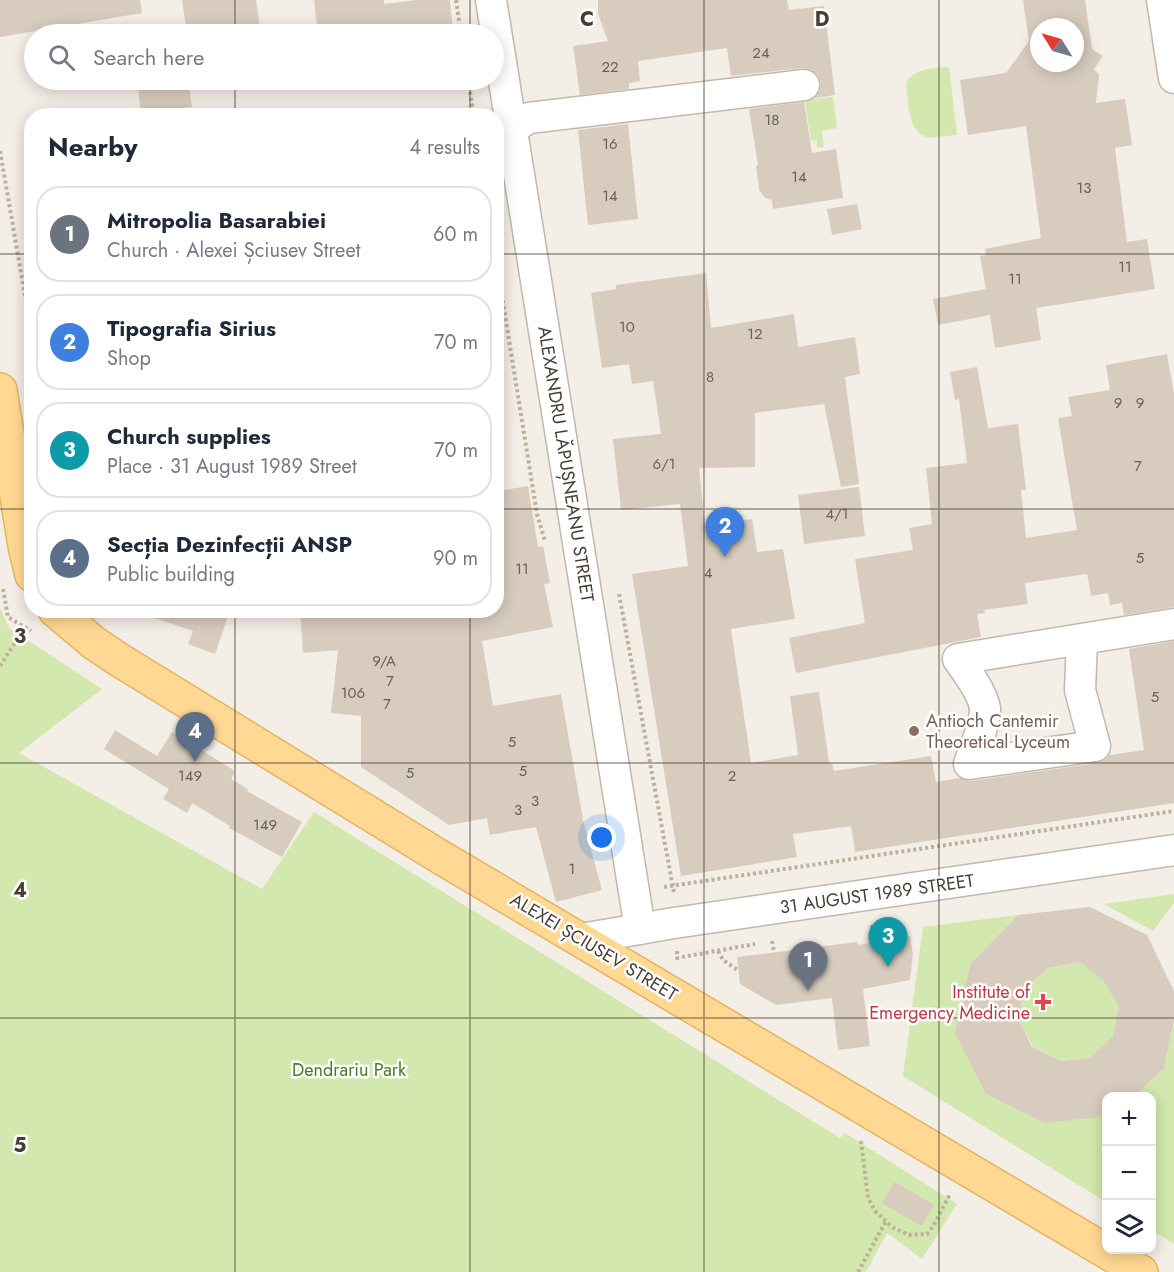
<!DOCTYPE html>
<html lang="en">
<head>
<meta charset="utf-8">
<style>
	:root { --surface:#fff; --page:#f6f6f7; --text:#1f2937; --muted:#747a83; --line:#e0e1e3; --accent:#7c3aed }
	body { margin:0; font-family:Jost,sans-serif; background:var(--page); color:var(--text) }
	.controls { position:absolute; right:18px; bottom:18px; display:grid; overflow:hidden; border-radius:12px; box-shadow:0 3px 15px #0003 }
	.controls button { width:54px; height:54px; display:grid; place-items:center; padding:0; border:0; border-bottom:2px solid var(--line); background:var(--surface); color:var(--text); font:30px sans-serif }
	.compass { position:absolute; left:1030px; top:18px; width:54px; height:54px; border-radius:50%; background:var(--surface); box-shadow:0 3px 15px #0003; rotate:307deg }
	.you { position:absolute; left:602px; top:838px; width:21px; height:21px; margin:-15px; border:4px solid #fff; border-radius:50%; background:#1a73e8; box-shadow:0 0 0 9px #1a73e833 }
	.badge { display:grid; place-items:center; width:39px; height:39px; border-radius:50%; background:var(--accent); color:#fff; font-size:20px; font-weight:700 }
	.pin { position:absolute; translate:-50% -50px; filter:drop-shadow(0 2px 3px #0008) }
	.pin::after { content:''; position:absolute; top:32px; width:21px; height:18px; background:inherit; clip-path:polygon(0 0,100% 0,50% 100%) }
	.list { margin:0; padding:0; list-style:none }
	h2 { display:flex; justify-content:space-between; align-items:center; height:78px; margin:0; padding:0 24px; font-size:26px }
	h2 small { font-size:20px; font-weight:400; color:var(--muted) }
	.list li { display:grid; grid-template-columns:39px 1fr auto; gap:18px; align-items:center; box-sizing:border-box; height:96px; margin:0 12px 12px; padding:0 12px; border:2px solid var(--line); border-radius:24px }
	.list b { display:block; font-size:22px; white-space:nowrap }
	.list p { margin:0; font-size:20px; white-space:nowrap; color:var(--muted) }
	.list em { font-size:20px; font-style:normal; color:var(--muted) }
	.icon { flex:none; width:33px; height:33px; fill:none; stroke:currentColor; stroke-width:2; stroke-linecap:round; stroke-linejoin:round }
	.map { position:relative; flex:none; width:1174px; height:1272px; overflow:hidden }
	.search { position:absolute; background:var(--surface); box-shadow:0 3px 15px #0003; left:24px; top:24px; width:480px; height:66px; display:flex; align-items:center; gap:15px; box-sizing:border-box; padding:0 21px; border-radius:33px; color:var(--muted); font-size:22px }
	.panel { position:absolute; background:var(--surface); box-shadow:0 3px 15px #0003; left:24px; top:108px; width:480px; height:510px; border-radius:24px }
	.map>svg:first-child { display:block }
	.green { fill:#d2e8ae }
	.building { fill:#d8ccbe; fill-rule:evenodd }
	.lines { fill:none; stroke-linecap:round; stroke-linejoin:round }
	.minor-casing { stroke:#c2b8ab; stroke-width:33 }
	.major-casing { stroke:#e5b462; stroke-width:36 }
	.path { stroke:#c1b099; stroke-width:4; stroke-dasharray:3 3; stroke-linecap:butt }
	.minor { stroke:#fff; stroke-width:30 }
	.major { stroke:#ffd893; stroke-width:33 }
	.grid { fill:none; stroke:#463e35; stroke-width:1.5; stroke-opacity:0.55 }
	.education-dot { fill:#8d6e63; stroke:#fff; stroke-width:2 }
	.health-dot { fill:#e0444e; stroke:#fff; stroke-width:2 }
	.labels { text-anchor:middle; stroke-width:5; stroke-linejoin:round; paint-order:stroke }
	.number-label { font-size:15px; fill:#6a6257 }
	.street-label { font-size:18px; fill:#463e35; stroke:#fff }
	.education-label { font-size:18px; fill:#785e54; stroke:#fff; text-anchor:start }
	.health-label { font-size:18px; fill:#be3a42; stroke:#fff; text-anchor:end }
	.park-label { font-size:18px; fill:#4c7928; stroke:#fff }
	.grid-label { font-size:20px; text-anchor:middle; font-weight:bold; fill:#463e35; stroke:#fff; stroke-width:5; stroke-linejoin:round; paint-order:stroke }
</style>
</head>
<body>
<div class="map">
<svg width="1174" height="1272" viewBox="0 0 1174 1272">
	<rect width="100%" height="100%" fill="#f3eee6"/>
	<!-- green -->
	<g class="green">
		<path d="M949 67 957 135 927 138C907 130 909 103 906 84 913 67 933 69 949 67Z"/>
		<polygon points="833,97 837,128 822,131 824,147 817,148 817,140 811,141 805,100"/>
		<polygon points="0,608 9,628 102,689 19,753 262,889 314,812 840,1138 845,1133 957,1204 922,1259 887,1233 866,1272 0,1272"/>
		<polygon points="1174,894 1174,903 1153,931 1104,904"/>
		<polygon points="1018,915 970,964 955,1033 1106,1116 1106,1202 903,1076 923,927"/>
		<polygon points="1079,962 1103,980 1119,1007 1113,1036 1090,1058 1061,1061 1033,1047 1019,1020 1023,991 1048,968"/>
		<polygon points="1173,1027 1174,1027 1174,1244 1152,1230 1152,1096 1135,1096 1164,1068"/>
	</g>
	<!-- building -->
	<g class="building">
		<polygon points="0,0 140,0 142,13 0,37"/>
		<polygon points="182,0 256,0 261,34 187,34"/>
		<polygon points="314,0 384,0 384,4 417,0 450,0 453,31 429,34 318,34"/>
		<polygon points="598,0 787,0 789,10 824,6 835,95 815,98 820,91 821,82 817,74 810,69 802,68 731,76 727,48 638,61 640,81 629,83 629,89 580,95 573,46 608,41 598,14"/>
		<path d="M1023 0H1085L1092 49 1103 56 1094 69 1099 75 1096 103 1125 99 1132 145 1115 148 1127 242 1147 239 1155 289 1036 308 1041 340 995 348 990 315 938 325 933 299 986 289 980 256 986 255 985 249 1041 238 1026 126 968 135 960 80 1006 73 1029 41ZM1039 27H1075V63H1039Z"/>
		<polygon points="137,80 188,80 192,107 141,113"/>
		<polygon points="804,102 812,153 836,149 843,198 773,209 772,200 765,198 759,190 756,165 758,165 749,109"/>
		<polygon points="628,124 638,219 588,225 578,130"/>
		<polygon points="857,204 862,229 832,235 827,209"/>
		<polygon points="706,273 711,328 794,314 798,347 855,337 860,374 845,377 859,484 841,487 824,404 755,413 755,467 699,468 705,526 752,519 757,552 783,549 795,619 731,629 751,763 798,755 790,696 819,692 829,763 832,763 834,771 931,756 936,782 960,778 971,781 1097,763 1106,759 1109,755 1144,750 1129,649 1174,641 1174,803 855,852 851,826 793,834 797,857 681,876 632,574 688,566 680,504 621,510 613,439 661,434 653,381 632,384 629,364 602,368 591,293 616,289 616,285"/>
		<polygon points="1167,354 1174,394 1174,607 1124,615 1122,603 1110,605 1108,593 1091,596 1087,574 1025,583 1028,604 984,610 985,613 977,614 981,637 796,673 789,638 865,623 855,559 913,550 909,528 932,524 926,468 967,463 959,399 955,400 950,372 977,367 988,428 1018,424 1026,490 1021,490 1026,538 1077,530 1058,418 1072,416 1068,397 1110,390 1106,365"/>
		<polygon points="528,486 538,547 543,546 550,583 544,584 553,627 482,641 493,706 561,694 583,820 602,890 556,902 536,827 490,835 487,818 449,825 361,767 361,716 331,713 338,650 303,653 300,610 496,610 496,502 501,501 499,491"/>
		<polygon points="859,487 865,536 804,544 798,495"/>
		<polygon points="146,610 230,610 215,654 188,644 193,631 146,615"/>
		<polygon points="115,730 157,756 172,732 235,771 231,779 248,789 247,791 302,822 282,857 229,828 230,826 192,803 187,813 163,799 169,789 104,749"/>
		<path d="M1090 907 1147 935 1174 991V1021L1164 1068 1135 1096H1107V1116L1045 1123 986 1094 955 1033 970 964 1018 915ZM1079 962 1103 980 1119 1007 1113 1036 1090 1058 1061 1061 1032 1047 1019 1020 1023 991 1048 968Z"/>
		<polygon points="910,936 913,954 910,980 863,989 870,1046 838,1050 832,998 776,1005 740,984 737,957 857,942 858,945"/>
		<polygon points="895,1182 934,1205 921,1226 882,1203"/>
	</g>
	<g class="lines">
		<!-- minor casing -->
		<g class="minor-casing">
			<g id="minor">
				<polyline points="491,0 640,929"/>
				<polyline points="1162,0 1174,78"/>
				<polyline points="512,128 529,118 804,85"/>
				<path d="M1082 640 1080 690 1095 746 969 764C974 749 985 725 985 709 984 695 966 670 958 659L1174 624"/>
				<polyline points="581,939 674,923 1174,850"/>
			</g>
		</g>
		<!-- major casing -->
		<g class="major-casing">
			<g id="major">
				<polyline points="0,390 25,546 32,575"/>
				<polyline points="55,610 94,643 121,661 437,855 1141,1272"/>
			</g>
		</g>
		<!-- path -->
		<g class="path">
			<polyline points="456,0 461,34"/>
			<polyline points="468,80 474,116"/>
			<polyline points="0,151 32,336"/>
			<polyline points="496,259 537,514 545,541"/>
			<polyline points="3,589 8,617 31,631"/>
			<polyline points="619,594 674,893"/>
			<polyline points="0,666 25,627"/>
			<polyline points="664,887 1174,811"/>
			<polyline points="872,925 874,937"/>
			<polyline points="772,941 774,952"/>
			<polyline points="677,951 677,958 755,944"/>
			<polyline points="718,951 723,960 739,971"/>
			<polyline points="861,1141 868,1198 875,1211 892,1227 909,1235 927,1234 934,1225 950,1194"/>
			<polyline points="858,1272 886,1221"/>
		</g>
		<!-- minor -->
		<use href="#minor" class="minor"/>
		<!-- major -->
		<use href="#major" class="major"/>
	</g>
	<!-- grid -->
	<path class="grid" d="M235 0V34M470 0V34M704 0V1272M939 0V1272M235 80V116M470 80V116M0 254H32M496 254H1174M0 509H32M496 509H1174M235 610V1272M470 610V1272M0 763H1174M0 1018H1174"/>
	<!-- markers -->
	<circle class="education-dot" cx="914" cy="731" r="6"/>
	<path class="health-dot" d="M1040 993h6v6h6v6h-6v6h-6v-6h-6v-6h6z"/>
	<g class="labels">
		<!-- number labels -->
		<g class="number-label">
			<text x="761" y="58">24</text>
			<text x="610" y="72">22</text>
			<text x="772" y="125">18</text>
			<text x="610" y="149">16</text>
			<text x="799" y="182">14</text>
			<text x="1084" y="193">13</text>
			<text x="610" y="201">14</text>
			<text x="1125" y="272">11</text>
			<text x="1015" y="284">11</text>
			<text x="627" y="332">10</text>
			<text x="755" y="339">12</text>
			<text x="710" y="382">8</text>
			<text x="1118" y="408">9</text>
			<text x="1140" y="408">9</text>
			<text x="664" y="469">6/1</text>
			<text x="1138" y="471">7</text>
			<text x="837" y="519">4/1</text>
			<text x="1140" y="563">5</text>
			<text x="522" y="574">11</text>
			<text x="708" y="578">4</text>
			<text x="384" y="666">9/A</text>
			<text x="390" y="686">7</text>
			<text x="353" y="698">106</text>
			<text x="1155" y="702">5</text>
			<text x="387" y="709">7</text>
			<text x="512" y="747">5</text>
			<text x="523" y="776">5</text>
			<text x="410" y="778">5</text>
			<text x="190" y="781">149</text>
			<text x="732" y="781">2</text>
			<text x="535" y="806">3</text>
			<text x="518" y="815">3</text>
			<text x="265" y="830">149</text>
			<text x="572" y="874">1</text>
		</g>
		<!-- street labels -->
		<g class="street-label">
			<text transform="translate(566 464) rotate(81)" y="6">ALEXANDRU LĂPUȘNEANU STREET</text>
			<text transform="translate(877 894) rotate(-8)" y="6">31 AUGUST 1989 STREET</text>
			<text transform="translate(594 947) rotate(31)" y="6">ALEXEI ȘCIUSEV STREET</text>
		</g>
		<!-- education labels -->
		<g class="education-label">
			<text x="926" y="727">Antioch Cantemir<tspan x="926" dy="21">Theoretical Lyceum</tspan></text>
		</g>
		<!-- health labels -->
		<g class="health-label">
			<text x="1030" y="998">Institute of<tspan x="1030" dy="21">Emergency Medicine</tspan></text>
		</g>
		<!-- park labels -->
		<g class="park-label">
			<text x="349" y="1076">Dendrariu Park</text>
		</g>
	</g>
	<g class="grid-label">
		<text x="587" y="26">C</text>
		<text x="822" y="26">D</text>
		<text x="20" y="643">3</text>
		<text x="20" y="897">4</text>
		<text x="20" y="1152">5</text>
	</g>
</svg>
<div class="controls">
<button>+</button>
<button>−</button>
<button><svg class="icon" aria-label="layers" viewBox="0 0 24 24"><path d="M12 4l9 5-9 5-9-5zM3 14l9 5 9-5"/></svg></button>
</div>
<svg class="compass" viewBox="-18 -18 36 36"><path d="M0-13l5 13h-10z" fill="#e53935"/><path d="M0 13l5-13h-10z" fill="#747a83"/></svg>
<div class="you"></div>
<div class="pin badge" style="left:808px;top:991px;background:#6b7280">1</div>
<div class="pin badge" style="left:725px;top:557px;background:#3f7fe0">2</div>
<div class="pin badge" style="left:888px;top:967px;background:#0f9aa8">3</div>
<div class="pin badge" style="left:195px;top:762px;background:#5c6f8a">4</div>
<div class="search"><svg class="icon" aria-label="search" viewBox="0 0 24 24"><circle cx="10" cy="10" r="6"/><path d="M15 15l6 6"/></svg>Search here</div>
<section class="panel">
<h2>Nearby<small>4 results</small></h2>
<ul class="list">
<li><span class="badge" style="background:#6b7280">1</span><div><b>Mitropolia Basarabiei</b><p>Church · Alexei Șciusev Street</p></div><em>60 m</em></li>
<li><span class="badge" style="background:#3f7fe0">2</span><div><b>Tipografia Sirius</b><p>Shop</p></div><em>70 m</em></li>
<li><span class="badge" style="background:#0f9aa8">3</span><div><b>Church supplies</b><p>Place · 31 August 1989 Street</p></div><em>70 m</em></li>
<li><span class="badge" style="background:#5c6f8a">4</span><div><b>Secția Dezinfecții ANSP</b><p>Public building</p></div><em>90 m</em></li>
</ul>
</section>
</div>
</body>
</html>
